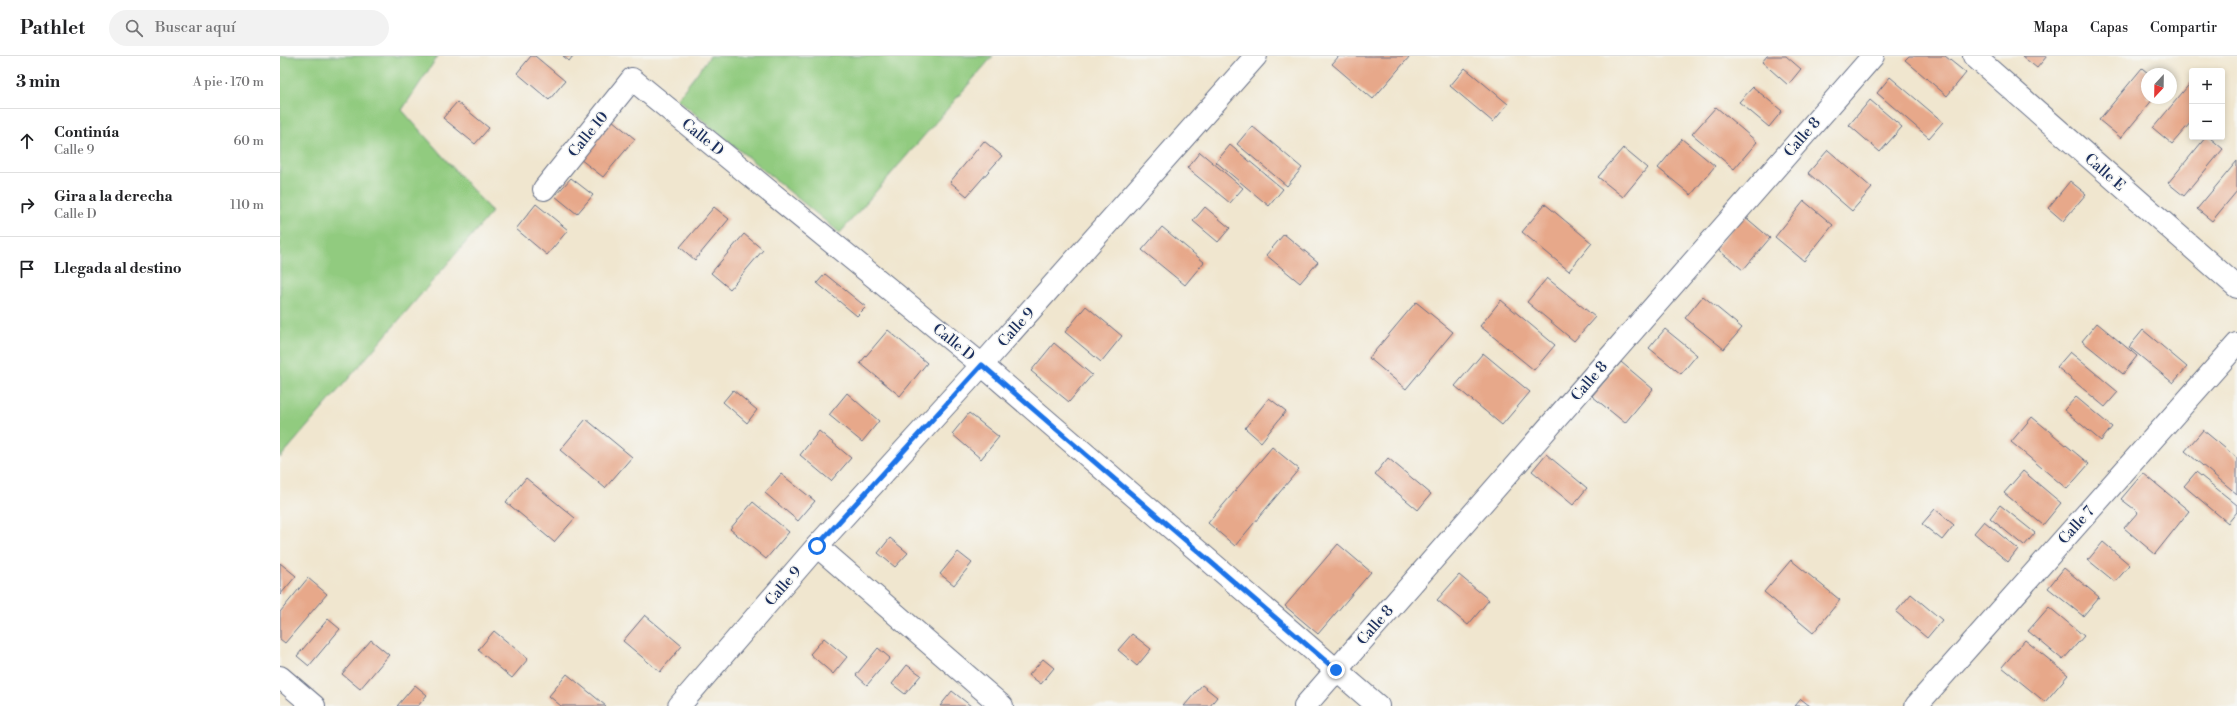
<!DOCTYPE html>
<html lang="es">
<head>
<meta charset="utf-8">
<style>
	:root { --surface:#fff; --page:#f2f2f2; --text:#202124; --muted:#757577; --line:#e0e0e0 }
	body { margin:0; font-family:"Libre Bodoni",serif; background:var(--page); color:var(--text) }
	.controls { position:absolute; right:12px; top:12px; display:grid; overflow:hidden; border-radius:4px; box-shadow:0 2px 6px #0003 }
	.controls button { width:36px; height:36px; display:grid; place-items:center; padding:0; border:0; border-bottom:1px solid var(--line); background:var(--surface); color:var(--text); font:20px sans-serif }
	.compass { position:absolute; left:1861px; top:12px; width:36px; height:36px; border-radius:50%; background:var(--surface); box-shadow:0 2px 6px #0003; rotate:202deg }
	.stop { position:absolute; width:12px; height:12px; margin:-9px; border:3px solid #1a73e8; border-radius:50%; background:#fff }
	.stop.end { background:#1a73e8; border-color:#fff; box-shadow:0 1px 4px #0008 }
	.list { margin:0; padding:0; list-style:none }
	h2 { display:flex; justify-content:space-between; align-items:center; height:52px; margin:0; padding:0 16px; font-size:17px }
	h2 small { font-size:13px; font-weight:400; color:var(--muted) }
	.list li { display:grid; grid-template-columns:26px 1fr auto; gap:12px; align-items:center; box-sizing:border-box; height:64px; padding:0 16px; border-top:1px solid var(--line) }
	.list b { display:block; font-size:15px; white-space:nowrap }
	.list p { margin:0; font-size:13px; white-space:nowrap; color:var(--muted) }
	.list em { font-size:13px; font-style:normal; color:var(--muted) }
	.icon { flex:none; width:22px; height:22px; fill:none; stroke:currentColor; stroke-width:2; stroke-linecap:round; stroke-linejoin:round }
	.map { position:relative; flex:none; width:1957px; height:650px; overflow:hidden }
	header { display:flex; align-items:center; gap:24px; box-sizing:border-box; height:56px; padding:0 20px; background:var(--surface); border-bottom:1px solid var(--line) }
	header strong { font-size:19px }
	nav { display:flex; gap:22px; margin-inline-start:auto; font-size:14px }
	.search { width:280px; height:36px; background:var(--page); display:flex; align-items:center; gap:10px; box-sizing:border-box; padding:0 14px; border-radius:22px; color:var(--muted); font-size:15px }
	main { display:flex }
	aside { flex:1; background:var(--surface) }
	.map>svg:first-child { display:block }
	.green { fill:#91cb7f; stroke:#567d6e }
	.building { fill:#e7a88a }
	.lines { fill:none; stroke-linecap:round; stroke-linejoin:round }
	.minor-casing { stroke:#666f86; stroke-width:24 }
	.minor { stroke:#fff; stroke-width:22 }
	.route { stroke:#1a73e8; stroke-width:5 }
	.labels { text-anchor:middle; stroke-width:3; stroke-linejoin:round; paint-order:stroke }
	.street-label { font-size:15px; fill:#1b2f5e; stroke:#f6f6f2 }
</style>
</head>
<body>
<header>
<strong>Pathlet</strong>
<div class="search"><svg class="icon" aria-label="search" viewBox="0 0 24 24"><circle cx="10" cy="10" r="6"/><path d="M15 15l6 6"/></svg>Buscar aquí</div>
<nav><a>Mapa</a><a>Capas</a><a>Compartir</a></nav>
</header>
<main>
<aside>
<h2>3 min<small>A pie · 170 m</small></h2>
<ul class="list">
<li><svg class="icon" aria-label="ahead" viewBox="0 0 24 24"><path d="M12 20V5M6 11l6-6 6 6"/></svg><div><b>Continúa</b><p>Calle 9</p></div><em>60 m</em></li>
<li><svg class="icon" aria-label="right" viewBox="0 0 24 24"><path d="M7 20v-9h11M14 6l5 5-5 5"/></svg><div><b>Gira a la derecha</b><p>Calle D</p></div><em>110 m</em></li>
<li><svg class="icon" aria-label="arrive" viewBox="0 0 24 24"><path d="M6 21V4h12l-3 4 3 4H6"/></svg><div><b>Llegada al destino</b></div></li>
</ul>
</aside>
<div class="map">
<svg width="1957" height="650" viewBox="0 0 1957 650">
	<rect width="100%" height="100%" fill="#f6f6f2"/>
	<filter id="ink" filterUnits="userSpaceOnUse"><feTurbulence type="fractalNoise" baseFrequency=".025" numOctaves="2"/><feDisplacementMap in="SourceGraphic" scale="8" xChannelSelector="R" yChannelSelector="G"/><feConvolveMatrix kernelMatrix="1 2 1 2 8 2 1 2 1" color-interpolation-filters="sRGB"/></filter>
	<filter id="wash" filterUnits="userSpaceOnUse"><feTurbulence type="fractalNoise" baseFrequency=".012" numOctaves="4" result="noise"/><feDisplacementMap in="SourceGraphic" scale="16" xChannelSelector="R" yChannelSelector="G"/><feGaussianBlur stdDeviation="0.9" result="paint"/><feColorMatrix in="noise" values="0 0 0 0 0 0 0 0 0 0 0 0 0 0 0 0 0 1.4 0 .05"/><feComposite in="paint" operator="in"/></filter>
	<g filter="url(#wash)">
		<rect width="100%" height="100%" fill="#f0e6cf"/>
		<!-- green -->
		<g class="green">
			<polygon points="0,0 158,0 122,54 212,156 0,402"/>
			<polygon points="430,0 713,0 560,177 397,43"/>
		</g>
		<g id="blocks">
			<!-- building -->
			<g class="building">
				<polygon points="251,0 255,0 285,25 269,44 237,17"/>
				<polygon points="283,0 293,0 289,5"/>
				<polygon points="1059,0 1130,0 1093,43 1052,8"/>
				<polygon points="1487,0 1506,0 1521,13 1508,29 1482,6"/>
				<polygon points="1629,0 1665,0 1686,17 1667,40 1625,4"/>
				<polygon points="1742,0 1767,0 1757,12"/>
				<polygon points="1185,12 1228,48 1213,66 1170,30"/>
				<polygon points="1862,12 1869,18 1867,18 1867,42 1874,42 1841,82 1819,64"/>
				<polygon points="1610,21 1663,66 1649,82 1597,37"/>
				<polygon points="1912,25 1912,65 1892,88 1873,72"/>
				<polygon points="1473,31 1502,55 1489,71 1459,46"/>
				<polygon points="1590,44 1622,71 1600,96 1569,69"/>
				<polygon points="177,46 209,72 195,88 163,62"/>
				<polygon points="1436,51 1477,86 1454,113 1412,78"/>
				<polygon points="332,64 355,83 323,121 300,103"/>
				<polygon points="972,70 1022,112 1007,130 957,88"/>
				<polygon points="1926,81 1929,81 1943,93 1904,140 1888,127"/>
				<polygon points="1402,83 1435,110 1411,139 1378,112"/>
				<polygon points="704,85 722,100 687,140 670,126"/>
				<polygon points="950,89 1003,133 989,150 936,106"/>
				<polygon points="1343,92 1367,112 1343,141 1318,121"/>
				<polygon points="1548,94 1592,132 1572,155 1528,117"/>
				<polygon points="920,96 963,132 950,147 907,112"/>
				<polygon points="1957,105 1957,135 1932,165 1917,153"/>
				<polygon points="291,122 313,139 297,158 275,140"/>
				<polygon points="1790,125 1806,138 1783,165 1768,152"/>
				<polygon points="1524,145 1553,169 1524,205 1495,181"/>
				<polygon points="256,148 288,174 267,199 236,173"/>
				<polygon points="1265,148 1312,187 1289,215 1242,176"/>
				<polygon points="434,151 449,163 415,204 400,191"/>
				<polygon points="925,151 950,172 938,186 913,165"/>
				<polygon points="1463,159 1490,182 1463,214 1436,192"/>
				<polygon points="882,171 924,206 905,229 862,194"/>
				<polygon points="464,178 483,194 450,233 431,217"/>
				<polygon points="1004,178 1038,206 1020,227 986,199"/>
				<polygon points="545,218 586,251 577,260 537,227"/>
				<polygon points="1267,222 1315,261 1294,285 1247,246"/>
				<polygon points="1423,240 1462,272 1444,293 1405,262"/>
				<polygon points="1221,244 1275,289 1254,314 1200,270"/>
				<polygon points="1136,246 1173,276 1126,333 1089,302"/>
				<polygon points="806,250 842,280 821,306 785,276"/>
				<polygon points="1817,267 1857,300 1843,318 1802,285"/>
				<polygon points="1385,273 1417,299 1401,318 1369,292"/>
				<polygon points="608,274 647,307 620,340 580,307"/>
				<polygon points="1863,274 1907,311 1893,327 1849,291"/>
				<polygon points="774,287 812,319 789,346 751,315"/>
				<polygon points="1790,296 1838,336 1825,351 1777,311"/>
				<polygon points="1203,297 1250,336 1222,369 1175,330"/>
				<polygon points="1341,306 1373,333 1345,367 1312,340"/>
				<polygon points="453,334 477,354 467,367 443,346"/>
				<polygon points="567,337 599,365 582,386 549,359"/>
				<polygon points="1796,341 1832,371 1821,385 1784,354"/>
				<polygon points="989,342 1006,355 981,386 965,372"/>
				<polygon points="689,357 719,381 701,403 672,378"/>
				<polygon points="1752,361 1809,408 1787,433 1731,386"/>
				<polygon points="306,363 352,401 325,432 280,394"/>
				<polygon points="1923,374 1957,402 1957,438 1905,395"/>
				<polygon points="539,375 571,402 551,425 520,399"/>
				<polygon points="992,391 1019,413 955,490 928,467"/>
				<polygon points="1266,398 1307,432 1293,449 1252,415"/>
				<polygon points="1108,402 1151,438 1138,454 1095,418"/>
				<polygon points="1743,415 1781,447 1763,469 1724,437"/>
				<polygon points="1916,416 1957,449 1957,456 1948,467 1904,430"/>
				<polygon points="1863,417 1909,455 1875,498 1844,472 1858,456 1841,443"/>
				<polygon points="501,418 535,445 518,465 485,437"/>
				<polygon points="246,422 295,462 274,486 226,446"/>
				<polygon points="473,446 509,476 486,503 450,473"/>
				<polygon points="1720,449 1755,477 1744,490 1710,462"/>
				<polygon points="1655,453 1674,469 1662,484 1642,468"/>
				<polygon points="1704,465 1738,493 1728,506 1694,477"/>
				<polygon points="610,482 628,497 615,511 598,497"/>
				<polygon points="1823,486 1850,509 1835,526 1808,504"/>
				<polygon points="1058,488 1091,516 1038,578 1005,550"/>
				<polygon points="678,496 692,507 674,529 660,518"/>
				<polygon points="1511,504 1560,544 1533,577 1484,536"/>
				<polygon points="0,507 16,520 0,539"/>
				<polygon points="1784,512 1819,541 1803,560 1768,532"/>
				<polygon points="1179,519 1209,544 1188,569 1157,544"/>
				<polygon points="28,522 47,538 5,587 0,583 0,556"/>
				<polygon points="1631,538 1662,564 1647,582 1616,556"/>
				<polygon points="1769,551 1804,580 1783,604 1748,575"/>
				<polygon points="365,559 402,590 380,616 343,585"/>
				<polygon points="48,563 60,573 29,610 17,600"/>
				<polygon points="214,575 248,603 232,622 198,594"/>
				<polygon points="852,578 871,593 857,610 838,594"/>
				<polygon points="544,582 567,601 553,618 530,598"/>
				<polygon points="91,584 109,599 80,633 62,618"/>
				<polygon points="1745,584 1788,619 1765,646 1722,611"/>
				<polygon points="598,592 610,602 587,629 576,619"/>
				<polygon points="763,603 774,612 761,628 749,619"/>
				<polygon points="627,609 641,619 625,638 612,628"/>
				<polygon points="287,618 326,650 281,650 269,640"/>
				<polygon points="135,629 147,639 138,650 117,650"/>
				<polygon points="922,629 937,641 930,650 904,650"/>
				<polygon points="672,635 691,650 660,650"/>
				<polygon points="1521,643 1530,650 1515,650"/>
			</g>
		</g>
	</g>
	<g filter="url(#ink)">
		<use href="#blocks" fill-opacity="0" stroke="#666f86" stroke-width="1"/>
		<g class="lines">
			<!-- minor casing -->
			<g class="minor-casing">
				<g id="minor">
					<polyline points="1694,0 1957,231"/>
					<polyline points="264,133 352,23 702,309 1098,650"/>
					<polyline points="537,490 722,650"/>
					<polyline points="0,621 34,650"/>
					<polyline points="399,650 537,490 702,309 976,0"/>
					<polyline points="1025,650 1593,0"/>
					<polyline points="1636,650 1957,288"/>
				</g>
			</g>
			<!-- minor -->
			<use href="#minor" class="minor"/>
		</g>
	</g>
	<g class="lines" filter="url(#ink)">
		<!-- route -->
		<polyline class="route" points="537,490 702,309 1056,614"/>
	</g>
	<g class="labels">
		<!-- street labels -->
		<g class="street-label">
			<text transform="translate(308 78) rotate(-51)" y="5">Calle 10</text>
			<text transform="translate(423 81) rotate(39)" y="5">Calle D</text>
			<text transform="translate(1522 81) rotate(-49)" y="5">Calle 8</text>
			<text transform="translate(1825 116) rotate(41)" y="5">Calle E</text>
			<text transform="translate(736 271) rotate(-48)" y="5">Calle 9</text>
			<text transform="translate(674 286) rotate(39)" y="5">Calle D</text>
			<text transform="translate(1309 325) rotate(-49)" y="5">Calle 8</text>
			<text transform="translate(1796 469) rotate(-48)" y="5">Calle 7</text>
			<text transform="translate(503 530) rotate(-49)" y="5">Calle 9</text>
			<text transform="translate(1095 569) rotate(-49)" y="5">Calle 8</text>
		</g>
	</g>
</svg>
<div class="controls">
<button>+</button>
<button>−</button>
</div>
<svg class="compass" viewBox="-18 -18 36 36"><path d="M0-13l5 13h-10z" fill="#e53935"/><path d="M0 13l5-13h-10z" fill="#757577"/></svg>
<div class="stop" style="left:537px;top:490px"></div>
<div class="stop end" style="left:1056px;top:614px"></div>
</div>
</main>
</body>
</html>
